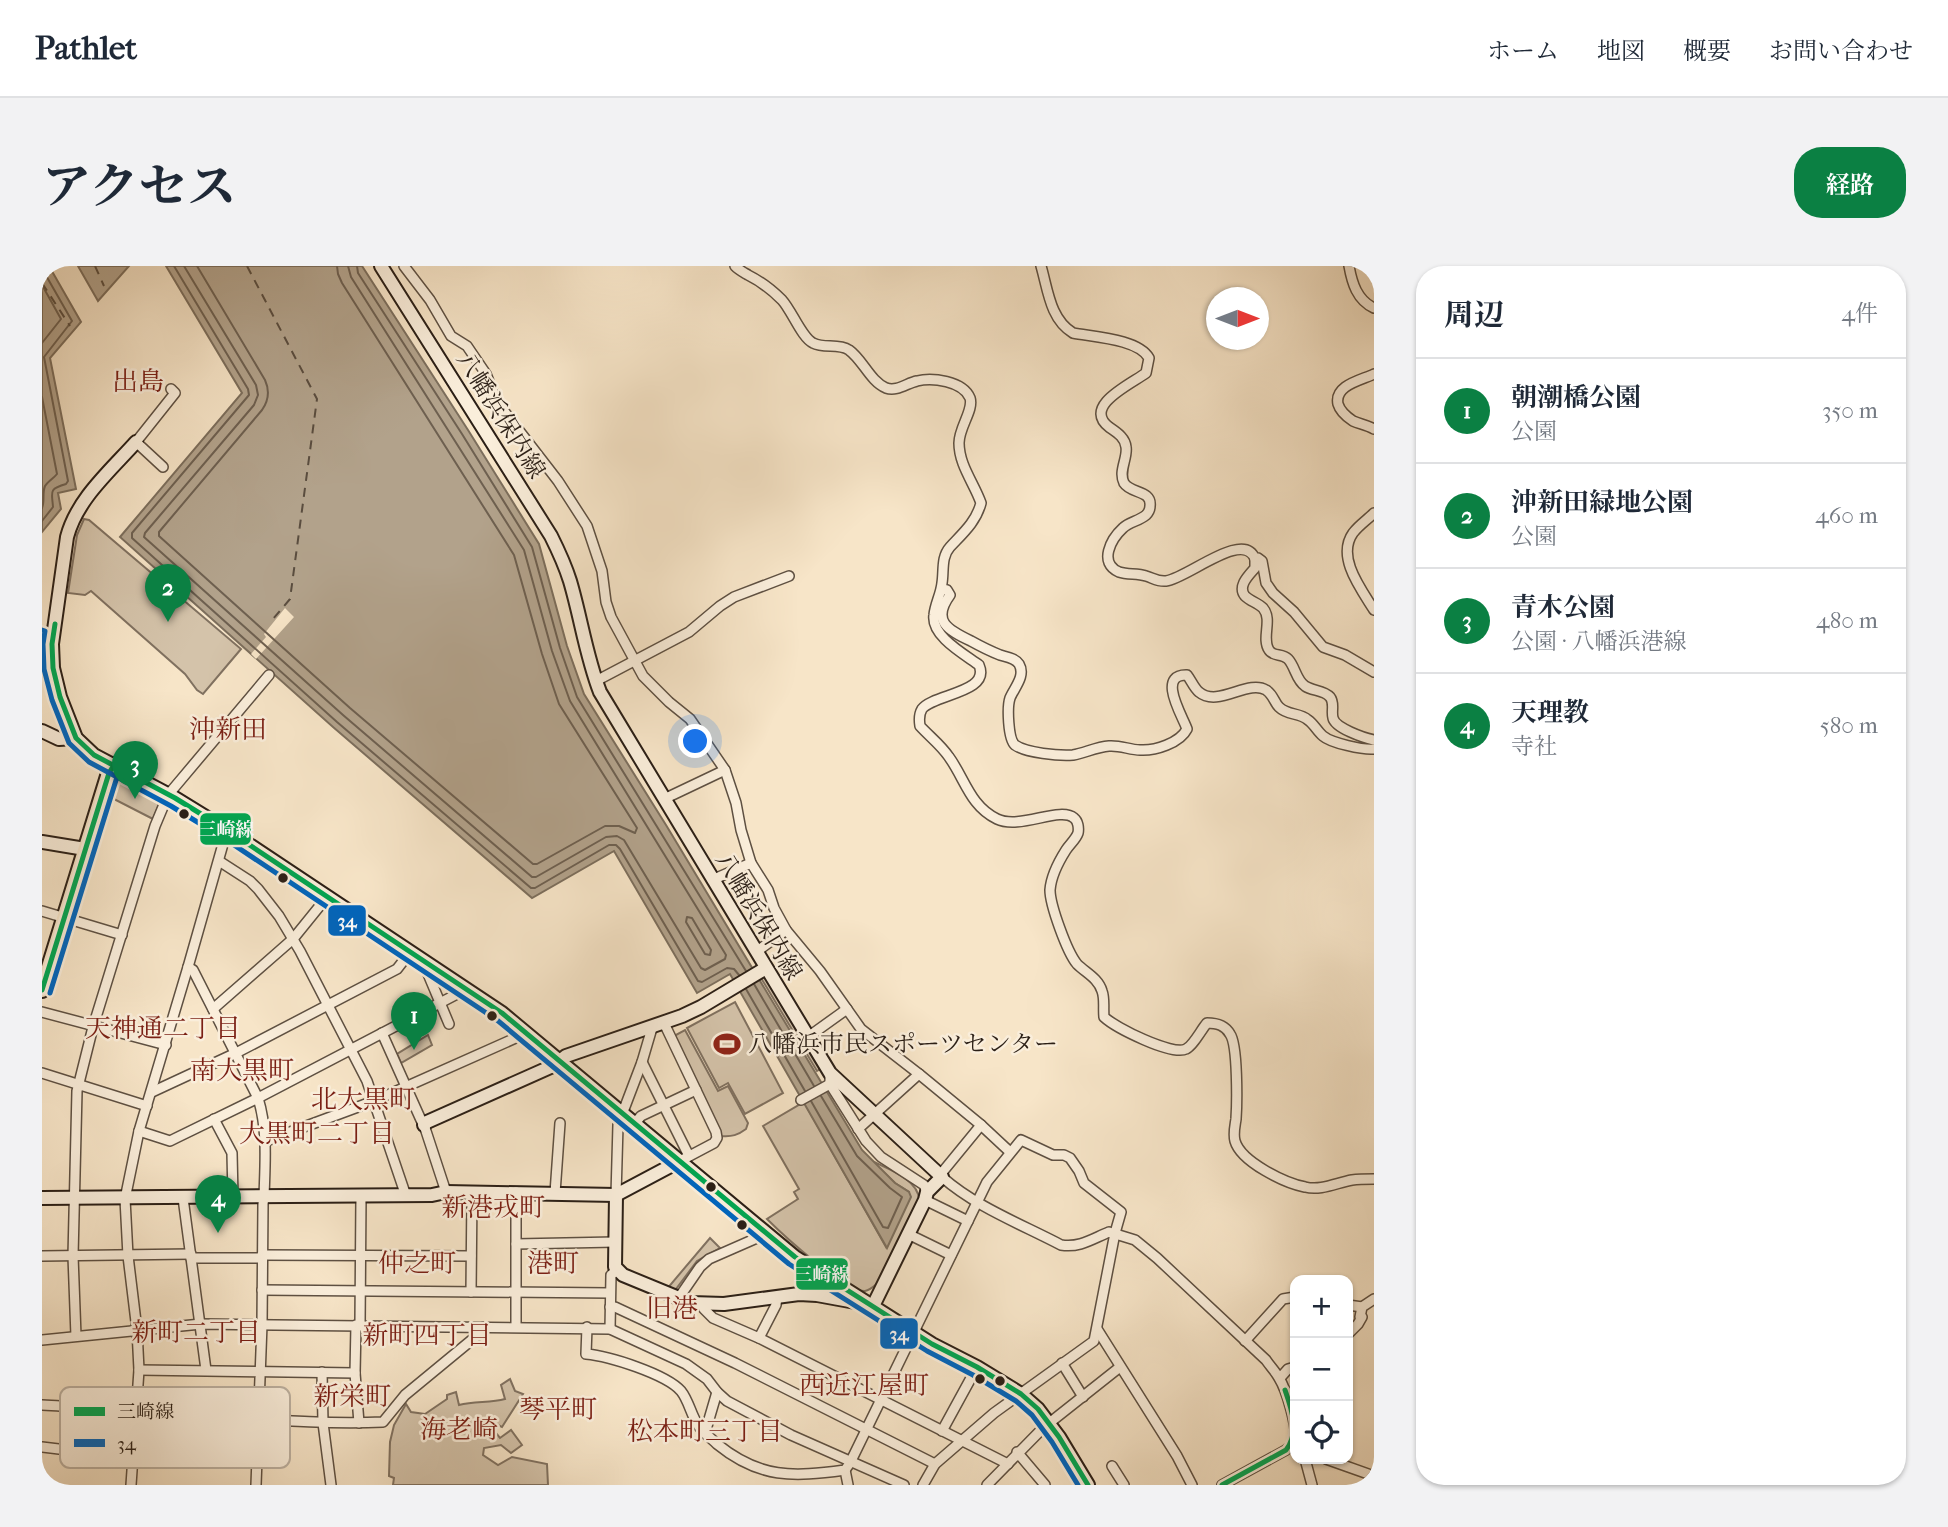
<!DOCTYPE html>
<html lang="ja">
<head>
<meta charset="utf-8">
<style>
	:root { --surface:#fff; --page:#f2f2f3; --text:#1f2937; --muted:#747a83; --line:#e0e1e3; --accent:#0b8043 }
	body { margin:0; font-family:"IM FELL French Canon","Noto Serif JP",serif; background:var(--page); color:var(--text) }
	.controls { position:absolute; right:21px; bottom:21px; display:grid; overflow:hidden; border-radius:14px; box-shadow:0 2px 5px #0004 }
	.controls button { width:63px; height:63px; display:grid; place-items:center; padding:0; border:0; border-bottom:2px solid var(--line); background:var(--surface); color:var(--text); font:35px sans-serif }
	.compass { position:absolute; left:1164px; top:21px; width:63px; height:63px; border-radius:50%; background:var(--surface); box-shadow:0 2px 5px #0004; rotate:90deg }
	.you { position:absolute; left:654px; top:476px; width:24px; height:24px; margin:-18px; border:5px solid #fff; border-radius:50%; background:#1a73e8; box-shadow:0 0 0 10px #1a73e833 }
	.badge { display:grid; place-items:center; width:46px; height:46px; border-radius:50%; background:var(--accent); color:#fff; font-size:23px; font-weight:700 }
	.pin { position:absolute; translate:-50% -58px; filter:drop-shadow(0 2px 4px #0008) }
	.pin::after { content:''; position:absolute; top:37px; width:24px; height:21px; background:inherit; clip-path:polygon(0 0,100% 0,50% 100%) }
	.list { margin:0; padding:0; list-style:none }
	h2 { display:flex; justify-content:space-between; align-items:center; height:91px; margin:0; padding:0 28px; font-size:30px }
	h2 small { font-size:23px; font-weight:400; color:var(--muted) }
	.list li { display:grid; grid-template-columns:46px 1fr auto; gap:21px; align-items:center; box-sizing:border-box; height:105px; padding:0 28px; border-top:2px solid var(--line) }
	.list b { display:block; font-size:26px; white-space:nowrap }
	.list p { margin:0; font-size:23px; white-space:nowrap; color:var(--muted) }
	.list em { font-size:23px; font-style:normal; color:var(--muted) }
	.icon { flex:none; width:38px; height:38px; fill:none; stroke:currentColor; stroke-width:2; stroke-linecap:round; stroke-linejoin:round }
	.map { position:relative; flex:none; width:1332px; height:1219px; overflow:hidden; border-radius:28px }
	header { display:flex; align-items:center; gap:42px; box-sizing:border-box; height:98px; padding:0 35px; background:var(--surface); border-bottom:2px solid var(--line) }
	header strong { font-size:33px }
	nav { display:flex; gap:38px; margin-inline-start:auto; font-size:24px }
	.intro { display:flex; align-items:center; justify-content:space-between; box-sizing:border-box; height:168px; padding:0 42px }
	h1 { margin:0; font-size:49px }
	.button { padding:18px 32px; border-radius:28px; background:var(--accent); color:#fff; font-size:24px; font-weight:700 }
	main { display:flex; gap:42px; padding:0 42px }
	aside { flex:1; background:var(--surface); border-radius:28px; box-shadow:0 2px 5px #0004 }
	.map>svg:first-child { display:block }
	.green { fill:#d4c3aa; stroke:#807160; stroke-width:2 }
	.water { fill:#b2a28b; stroke:#7c6e5c; stroke-width:2 }
	.pier { fill:#f7e5c8 }
	.lines { fill:none; stroke-linecap:round; stroke-linejoin:round }
	.shore { stroke:#6e6050; stroke-width:2 }
	.ferry { stroke:#5a4d3f; stroke-width:2; stroke-dasharray:9 7; stroke-linecap:butt }
	.street-casing { stroke:#5e5042; stroke-width:12 }
	.secondary-casing { stroke:#2b1f16; stroke-width:16 }
	.primary-casing { stroke:#2b1f16; stroke-width:18 }
	.street { stroke:#faeedb; stroke-width:9 }
	.secondary { stroke:#faeedb; stroke-width:12 }
	.primary { stroke:#f7e5c8; stroke-width:14 }
	.bus-1-casing { stroke:#faeedb; stroke-width:10 }
	.bus-2-casing { stroke:#faeedb; stroke-width:10 }
	.bus-1 { stroke:#00a651; stroke-width:5 }
	.bus-2 { stroke:#0065bd; stroke-width:5 }
	.bus-dot { fill:#2b1f16; stroke:#faeedb; stroke-width:2.5 }
	.labels { text-anchor:middle; stroke-width:5; stroke-linejoin:round; paint-order:stroke }
	.street-label { font-size:24px; fill:#2b1f16; stroke:#faeedb }
	.poi-label { font-size:24px; fill:#2b1f16; stroke:#faeedb; text-anchor:start }
	.neighbourhood-label { font-size:26px; fill:#7a1f14; stroke:#faeedb }
	.key { fill:#faeedb; stroke:#bcb0a0; stroke-width:2 }
	.key-label { font-size:19px; fill:#2b1f16 }
	.line-badge { stroke:#faeedb; stroke-width:2.5 }
	.badge-label { font-size:19px; text-anchor:middle; font-weight:bold; fill:#fff }
</style>
</head>
<body>
<header>
<strong>Pathlet</strong>
<nav><a>ホーム</a><a>地図</a><a>概要</a><a>お問い合わせ</a></nav>
</header>
<div class="intro"><h1>アクセス</h1><a class="button">経路</a></div>
<main>
<div class="map">
<svg width="1332" height="1219" viewBox="0 0 1332 1219">
	<rect width="100%" height="100%" fill="#f7e5c8"/>
	<filter id="stains"><feTurbulence type="fractalNoise" baseFrequency=".00286" numOctaves="4"/><feColorMatrix values="0 0 0 0 .2 0 0 0 0 .09 0 0 0 0 .02 0 0 0 .5 -.17"/></filter>
	<radialGradient id="worn" r=".72"><stop offset=".6" stop-color="#630" stop-opacity="0"/><stop offset="1" stop-color="#630" stop-opacity=".3"/></radialGradient>
	<!-- green -->
	<g class="green">
		<polygon points="42,253 47,254 199,383 161,428 155,424 143,408 49,325 43,329 26,327 35,269"/>
		<polygon points="76,512 118,536 111,553 68,531"/>
		<polygon points="723,710 780,802 775,805 719,712"/>
		<polygon points="693,736 741,827 703,848 686,817 677,822 645,762"/>
		<path d="M643 764 676 825 686 820 706 857 704 863C696 869 690 871 679 870L632 770Z"/>
		<polygon points="386,769 390,779 359,797 355,788"/>
		<path d="M762 836 844 981 867 926 853 917 830 895C846 903 877 914 877 934L837 1016C832 1020 829 1024 823 1025 803 1026 740 968 725 953L756 933 752 926 757 923 721 860Z"/>
		<polygon points="668,972 678,982 655,995 631,1027 624,1024"/>
		<path d="M468 1113 473 1125 481 1128 460 1161 452 1157 449 1161 458 1172 469 1164 480 1179 469 1187 459 1179 442 1182 441 1189 456 1199 470 1191 505 1198 506 1219H351L352 1212 347 1210 348 1176 352 1159 364 1138 369 1146 383 1148 405 1133V1129L414 1126 417 1139C433 1135 448 1137 463 1133L459 1119Z"/>
	</g>
	<!-- water -->
	<g class="water">
		<polygon points="0,0 7,0 39,56 8,92 34,223 16,227 19,243 0,266"/>
		<polygon points="36,0 87,0 56,35"/>
		<polygon points="124,0 320,0 426,164 497,278 525,380 542,428 624,559 820,884 853,917 867,926 869,931 845,982 688,708 655,727 572,585 490,632 291,461 78,271 200,127"/>
	</g>
	<!-- pier -->
	<polygon class="pier" points="243,342 252,351 214,393 209,388 224,371 222,368"/>
	<g class="lines">
		<!-- shore -->
		<g class="shore">
			<polyline points="132,0 206,123 207,129 90,267 90,272 295,456 489,622 493,622 567,579 574,579 578,583 656,715 660,716 685,702 692,703 697,709"/>
			<polyline points="142,0 214,119 216,129 212,139 103,267 102,271 301,449 490,611 494,611 564,571 575,570 582,574 659,702 663,704 683,693 684,689 528,435 510,385 482,284 309,11 306,0"/>
			<path d="M155 0 223 114C228 125 227 134 220 144L117 266V270L308 442 491 598H495L563 560H577L593 567 595 562 517 438 500 388 472 289 300 17 296 8 295 0"/>
			<polyline points="315,0 316,7 420,168 490,281 518,382 535,431 704,705"/>
			<polyline points="0,19 19,53 0,77"/>
			<path d="M0 131 15 208C12 212 6 215 3 220 0 227 3 235 0 242"/>
			<path d="M0 255 11 241C10 226 6 223 24 218L26 215 2 91 30 55 2 6 1 0"/>
			<polygon points="645,651 650,652 669,684 668,689 663,688 644,656"/>
			<polyline points="712,718 772,820"/>
			<polyline points="704,723 763,825"/>
			<polyline points="769,835 841,961 846,962 860,931 848,922 815,890 779,830"/>
		</g>
		<!-- ferry -->
		<g class="ferry">
			<polyline points="53,0 62,20"/>
			<polyline points="205,0 275,133 248,333 231,353 233,354"/>
			<polyline points="0,17 28,60"/>
		</g>
		<!-- street casing -->
		<g class="street-casing">
			<g id="street">
				<polyline points="362,0 388,34 409,70 425,80 444,108 455,136 516,215 545,260 560,305 564,336 569,351 601,410 627,436 648,453 683,504 694,537 699,564 709,597 726,624 732,642 744,664 778,705 819,763 877,808 939,859 968,886"/>
				<path d="M693 0C697 4 701 6 706 9 718 15 731 25 740 34 750 45 760 72 771 77 782 83 796 77 807 84 821 94 828 115 844 122 855 126 865 117 875 115 890 111 921 115 928 132 932 144 917 161 917 177 917 199 932 217 939 237 934 256 921 267 908 281 899 291 902 305 900 317 899 328 893 338 892 349 889 370 922 388 937 399 949 427 891 428 880 443 877 448 877 454 878 460 887 470 899 479 907 491 923 513 928 540 955 553 978 564 1018 540 1032 552 1036 555 1037 562 1036 567 1034 573 1028 578 1024 584 1017 595 1009 611 1008 624 1008 639 1025 686 1035 698 1044 707 1056 712 1060 725 1063 733 1061 742 1062 751 1074 762 1130 790 1144 783 1151 780 1159 764 1165 757 1175 757 1183 759 1188 768 1196 779 1195 838 1194 853 1193 860 1191 868 1193 875 1199 896 1243 917 1263 921 1279 925 1294 917 1310 914 1317 913 1325 913 1332 913"/>
				<path d="M999 0C1006 24 1008 53 1031 67 1052 71 1096 73 1107 92L1104 107C1089 118 1040 140 1067 161 1074 166 1083 171 1084 181 1086 192 1076 205 1082 217 1089 228 1110 224 1108 240 1108 243 1106 247 1104 249 1097 255 1087 256 1081 262 1069 273 1056 297 1077 306 1086 309 1095 307 1104 310 1111 312 1116 316 1124 315 1146 312 1202 263 1213 293L1216 292 1220 295 1224 317 1231 327 1252 346 1281 381 1303 389 1332 406"/>
				<path d="M1307 0C1310 17 1315 34 1332 42"/>
				<path d="M1332 108C1320 114 1292 119 1296 138 1298 145 1305 151 1311 155 1318 158 1325 159 1332 163"/>
				<polyline points="121,201 94,176 133,127 129,123"/>
				<path d="M1332 247C1325 254 1317 259 1311 267 1294 291 1319 323 1332 344"/>
				<path d="M1213 293V302C1207 309 1195 320 1203 330 1208 335 1216 337 1221 342 1231 354 1219 372 1227 384 1231 391 1240 387 1246 393 1253 400 1254 414 1263 420 1270 425 1282 424 1288 431 1293 437 1289 445 1291 452 1293 462 1322 472 1332 474"/>
				<path d="M900 323 905 324 908 329C889 355 906 364 929 375 938 380 948 385 958 389 964 391 973 392 977 398 984 410 972 422 968 432 965 441 966 473 973 479 984 487 1017 490 1031 489 1043 487 1054 481 1067 480 1078 479 1088 484 1098 484 1113 485 1138 477 1145 463 1141 451 1114 408 1145 409 1149 414 1152 422 1157 426 1176 442 1206 413 1224 424 1231 428 1232 436 1237 441 1246 450 1257 446 1266 454 1272 458 1275 465 1281 470 1289 477 1321 484 1332 483"/>
				<polyline points="554,415 647,366 678,340 692,331 747,310"/>
				<polyline points="622,533 683,504"/>
				<polyline points="177,595 208,615 216,623 237,650 258,685 325,815 364,930"/>
				<polyline points="670,614 709,597"/>
				<polyline points="0,645 80,669"/>
				<polyline points="714,686 744,664"/>
				<polyline points="381,696 407,758"/>
				<path d="M146 701 151 704 216 832C226 864 223 898 222 931L221 938 220 1058 214 1219"/>
				<polyline points="171,743 251,673 285,631"/>
				<polyline points="0,746 124,779"/>
				<polyline points="622,757 674,866 675,872 672,877 638,895"/>
				<polyline points="340,767 379,854 382,859 404,926"/>
				<polyline points="766,771 805,743"/>
				<polyline points="600,796 647,890"/>
				<polyline points="0,807 105,840"/>
				<polyline points="788,807 788,818 824,875 839,891 882,919 885,926"/>
				<polyline points="110,826 194,787 355,703 362,694 366,685"/>
				<polyline points="759,834 788,818"/>
				<polyline points="172,853 190,887 191,931"/>
				<polyline points="593,857 599,850 654,824"/>
				<polyline points="816,863 877,808"/>
				<polyline points="97,865 128,875 134,872 216,832 417,727 419,719"/>
				<polyline points="224,875 332,835 478,770 482,765"/>
				<polyline points="898,909 939,859"/>
				<path d="M900 911C934 941 979 958 1019 979 1038 982 1050 973 1067 966L1093 974 1115 992 1224 1094C1228 1100 1234 1106 1237 1112 1244 1123 1257 1164 1252 1176 1250 1179 1247 1181 1244 1184L1180 1219"/>
				<polyline points="474,926 474,1061"/>
				<polyline points="513,927 518,857"/>
				<polyline points="574,929 576,859 600,796 610,762"/>
				<polyline points="141,932 164,1104"/>
				<polyline points="883,934 926,955"/>
				<polyline points="866,968 909,989"/>
				<polyline points="474,978 573,976"/>
				<polyline points="220,989 429,990"/>
				<polyline points="0,990 149,988"/>
				<polyline points="149,992 220,992"/>
				<polyline points="220,1024 568,1027"/>
				<polyline points="429,1026 430,926"/>
				<polyline points="636,1033 658,1001 667,993 724,968"/>
				<polyline points="661,1038 662,1043 671,1052 717,1072 966,1198"/>
				<polyline points="1306,1039 1320,1041"/>
				<polyline points="568,1041 573,1041 693,1097 893,1198"/>
				<polyline points="314,1059 313,1107 317,1157"/>
				<polyline points="318,1059 319,930"/>
				<path d="M545 1061 544 1088C567 1090 624 1108 639 1125 647 1135 649 1149 656 1159 661 1167 669 1172 675 1178 718 1213 751 1211 803 1204L808 1197 945 916 979 874 1011 889H1022L1028 892 1037 905 1042 917 1079 946 1073 967 1052 1075 952 1147 893 1198 881 1219"/>
				<polyline points="568,1063 569,1009 575,1004"/>
				<polyline points="1055,1063 1135,1190 1150,1219"/>
				<polyline points="1306,1068 1316,1058 1320,1051 1318,1051 1320,1041 1332,1033"/>
				<polyline points="34,1070 31,990 35,825 51,761 113,560 126,529 227,409"/>
				<polyline points="717,1072 734,1039 735,1031"/>
				<polyline points="0,1074 159,1058 568,1063 644,1098 665,1113 675,1126 685,1135 749,1169 862,1219"/>
				<polyline points="1203,1075 1241,1033 1253,1031"/>
				<polyline points="1020,1097 1041,1131"/>
				<polyline points="97,1104 313,1107"/>
				<polyline points="280,1106 281,1157 289,1219"/>
				<polyline points="1238,1112 1246,1103 1253,1101"/>
				<path d="M0 1139C50 1142 100 1144 149 1148 213 1152 277 1159 341 1156L363 1129 437 1068 442 1061"/>
				<polyline points="900,1165 935,1101"/>
				<polyline points="663,1167 675,1126"/>
				<polyline points="0,1181 91,1192"/>
				<polyline points="975,1186 1003,1219"/>
				<polyline points="1263,1193 1270,1219"/>
				<polyline points="1284,1193 1332,1210"/>
				<polyline points="1070,1200 1082,1219"/>
				<polyline points="803,1204 806,1219"/>
				<polyline points="89,1219 97,1104 95,1064 86,990 83,933 97,865 146,701 185,564"/>
				<polyline points="945,1219 1001,1162 1078,1101"/>
			</g>
		</g>
		<!-- secondary casing -->
		<g class="secondary-casing">
			<g id="secondary">
				<path d="M339 0 509 270C516 284 523 299 528 315 539 352 544 390 558 426L788 807 900 911 885 926 883 934 831 1040"/>
				<path d="M94 176C68 205 35 233 25 271L10 378 11 402 18 431 34 472 52 489 133 532 185 564 460 747 753 991 890 1078 935 1101 979 1128 996 1143 1017 1171 1046 1219"/>
				<polyline points="0,465 17,473 34,472"/>
				<polyline points="0,576 43,583"/>
				<polyline points="382,859 385,856 513,799 524,790 640,750 659,741 724,702"/>
				<polyline points="574,929 573,1001 581,1009 649,1037 682,1038 757,1028 775,1029 824,1038"/>
				<polyline points="0,932 390,929 404,926 574,929 638,895"/>
			</g>
		</g>
		<!-- primary casing -->
		<g class="primary-casing">
			<polyline id="primary" points="0,724 67,507 72,499"/>
		</g>
		<!-- street -->
		<use href="#street" class="street"/>
		<!-- secondary -->
		<use href="#secondary" class="secondary"/>
		<!-- primary -->
		<use href="#primary" class="primary"/>
		<!-- bus-1 casing -->
		<g class="bus-1-casing">
			<g id="bus-1">
				<polyline points="13,358 10,378 11,402 18,431 34,472 52,489 133,532 185,564 460,747 753,991 890,1078 935,1101 979,1128 996,1143 1017,1171 1046,1219"/>
				<polyline points="0,724 67,507 72,499"/>
				<path d="M1180 1219 1244 1184C1258 1166 1250 1144 1243 1124"/>
			</g>
		</g>
		<!-- bus-2 casing -->
		<g class="bus-2-casing">
			<g id="bus-2">
				<polyline points="0,364 3,365 1,378 2,403 10,434 27,477 47,496 129,540 180,571 455,754 747,998 885,1085 931,1109 974,1135 990,1149 1010,1176 1036,1219"/>
				<polyline points="8,727 75,511 79,504"/>
			</g>
		</g>
		<!-- bus-1 -->
		<use href="#bus-1" class="bus-1"/>
		<!-- bus-2 -->
		<use href="#bus-2" class="bus-2"/>
	</g>
	<!-- icons -->
	<defs>
		<g id="stadium-bare" transform="scale(2.1)"><path d="M0-5a6.5 5 0 1 0 0 10a6.5 5 0 1 0 0-10ZM-3.5-1.8h7v3.6h-7Z" fill="#8f2418" stroke="#faeedb" stroke-width="2.5" paint-order="stroke"/></g>
	</defs>
	<g fill-rule="evenodd">
		<use href="#stadium-bare" x="685" y="778"/>
	</g>
	<!-- markers -->
	<g class="bus-dot">
		<circle cx="142" cy="548" r="6"/>
		<circle cx="241" cy="612" r="6"/>
		<circle cx="450" cy="750" r="6"/>
		<circle cx="669" cy="921" r="6"/>
		<circle cx="700" cy="959" r="6"/>
		<circle cx="938" cy="1113" r="6"/>
		<circle cx="958" cy="1115" r="6"/>
	</g>
	<g class="labels">
		<!-- street labels -->
		<g class="street-label">
			<text transform="translate(459 149) rotate(58)" y="8">八幡浜保内線</text>
			<text transform="translate(717 650) rotate(59)" y="8">八幡浜保内線</text>
		</g>
		<!-- poi labels -->
		<g class="poi-label">
			<text x="706" y="786">八幡浜市民スポーツセンター</text>
		</g>
		<!-- neighbourhood labels -->
		<g class="neighbourhood-label">
			<text x="96" y="124">出島</text>
			<text x="186" y="472">沖新田</text>
			<text x="121" y="771">天神通二丁目</text>
			<text x="200" y="813">南大黒町</text>
			<text x="321" y="842">北大黒町</text>
			<text x="275" y="876">大黒町二丁目</text>
			<text x="451" y="950">新港戎町</text>
			<text x="375" y="1006">仲之町</text>
			<text x="511" y="1006">港町</text>
			<text x="630" y="1051">旧港</text>
			<text x="154" y="1075">新町二丁目</text>
			<text x="385" y="1078">新町四丁目</text>
			<text x="822" y="1128">西近江屋町</text>
			<text x="310" y="1139">新栄町</text>
			<text x="516" y="1152">琴平町</text>
			<text x="417" y="1172">海老崎</text>
			<text x="663" y="1174">松本町三丁目</text>
		</g>
	</g>
	<!-- legend -->
	<rect x="18" y="1121" width="230" height="81" rx="10" class="key"/>
	<rect x="32" y="1141" width="31" height="9" fill="#00a651"/>
	<rect x="32" y="1173" width="31" height="8" fill="#0065bd"/>
	<g class="key-label">
		<text x="75" y="1152">三崎線</text>
		<text x="75" y="1184">34</text>
	</g>
	<g class="line-badge">
		<rect x="157" y="546" width="53" height="34" rx="7" fill="#00a651"/>
		<rect x="285" y="638" width="40" height="33" rx="7" fill="#0065bd"/>
		<rect x="753" y="991" width="54" height="34" rx="7" fill="#00a651"/>
		<rect x="837" y="1051" width="40" height="33" rx="7" fill="#0065bd"/>
	</g>
	<g class="badge-label">
		<text x="184" y="570">三崎線</text>
		<text x="305" y="661">34</text>
		<text x="780" y="1015">三崎線</text>
		<text x="857" y="1074">34</text>
	</g>
	<rect width="100%" height="100%" filter="url(#stains)"/>
	<rect width="100%" height="100%" fill="url(#worn)"/>
</svg>
<div class="controls">
<button>+</button>
<button>−</button>
<button><svg class="icon" aria-label="locate" viewBox="0 0 24 24"><circle cx="12" cy="12" r="6"/><path d="M12 2v4M12 18v4M2 12h4M18 12h4"/></svg></button>
</div>
<svg class="compass" viewBox="-18 -18 36 36"><path d="M0-13l5 13h-10z" fill="#e53935"/><path d="M0 13l5-13h-10z" fill="#747a83"/></svg>
<div class="you"></div>
<div class="pin badge" style="left:372px;top:784px">1</div>
<div class="pin badge" style="left:126px;top:356px">2</div>
<div class="pin badge" style="left:93px;top:533px">3</div>
<div class="pin badge" style="left:176px;top:967px">4</div>
</div>
<aside>
<h2>周辺<small>4件</small></h2>
<ul class="list">
<li><span class="badge">1</span><div><b>朝潮橋公園</b><p>公園</p></div><em>350 m</em></li>
<li><span class="badge">2</span><div><b>沖新田緑地公園</b><p>公園</p></div><em>460 m</em></li>
<li><span class="badge">3</span><div><b>青木公園</b><p>公園 · 八幡浜港線</p></div><em>480 m</em></li>
<li><span class="badge">4</span><div><b>天理教</b><p>寺社</p></div><em>580 m</em></li>
</ul>
</aside>
</main>
</body>
</html>
